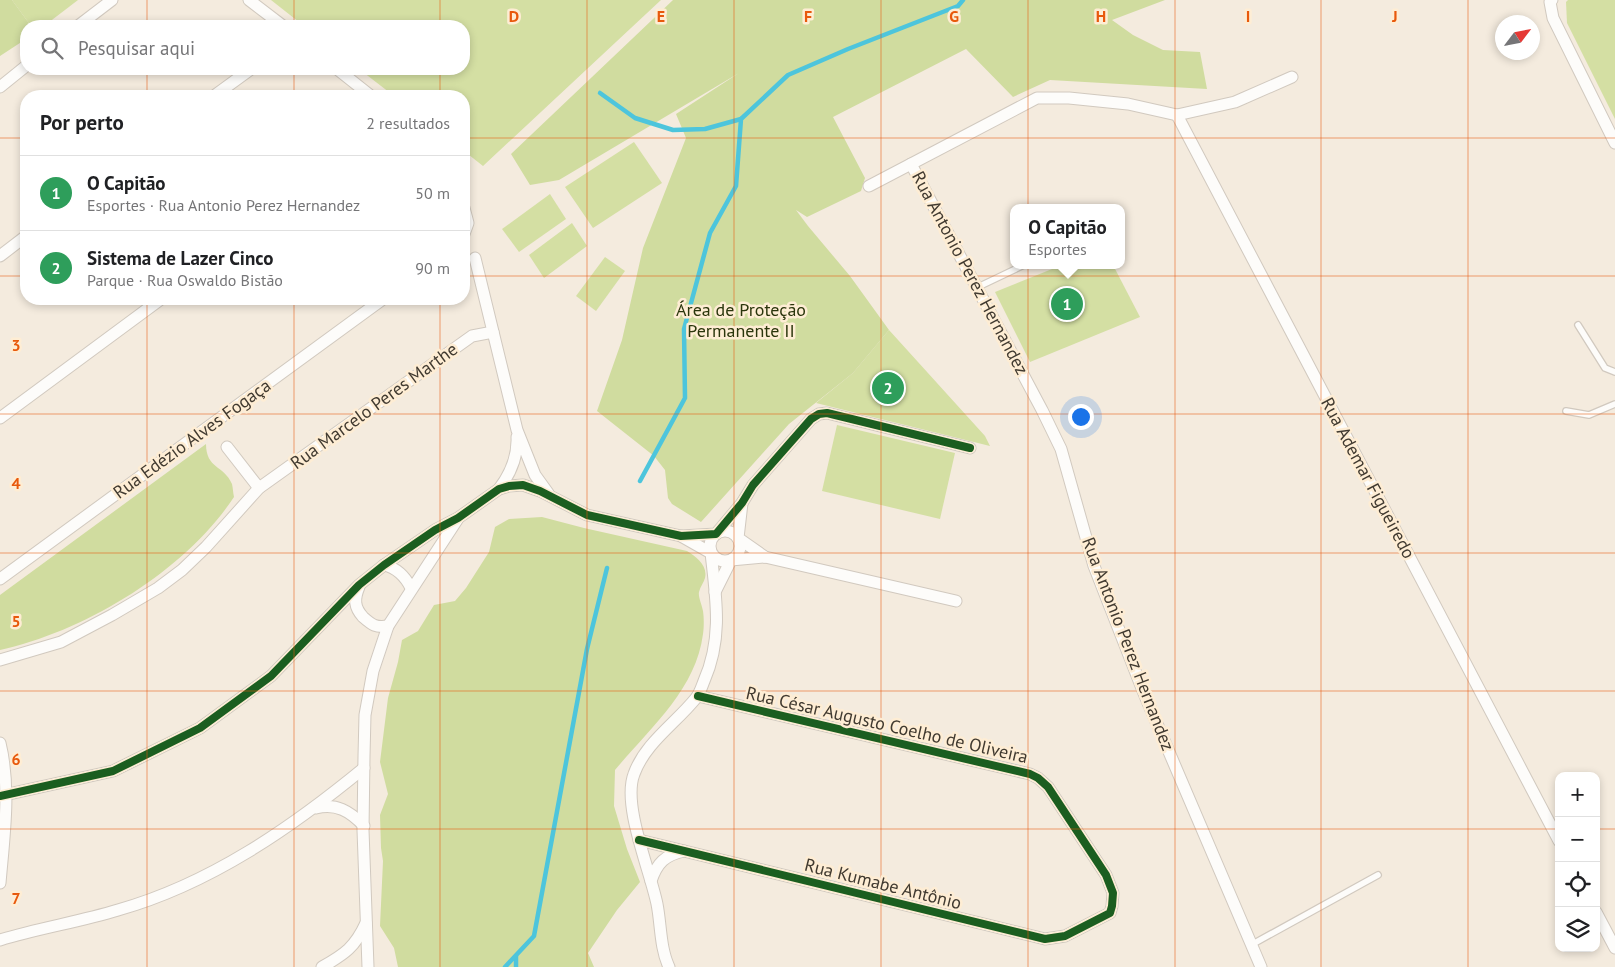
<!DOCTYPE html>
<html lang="pt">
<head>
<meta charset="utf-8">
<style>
	:root { --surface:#fff; --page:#f6f6f6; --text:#202124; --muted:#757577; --line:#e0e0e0; --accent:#80786d }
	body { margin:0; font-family:"PT Sans",sans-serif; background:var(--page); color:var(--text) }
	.controls { position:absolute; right:15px; bottom:15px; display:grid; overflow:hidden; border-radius:10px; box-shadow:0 2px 8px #0003 }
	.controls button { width:45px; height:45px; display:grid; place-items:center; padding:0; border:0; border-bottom:1px solid var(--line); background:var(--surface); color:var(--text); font:25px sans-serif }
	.compass { position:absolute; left:1495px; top:15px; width:45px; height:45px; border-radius:50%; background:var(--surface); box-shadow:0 2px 8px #0003; rotate:58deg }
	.you { position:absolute; left:1080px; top:416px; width:18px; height:18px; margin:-12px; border:4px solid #fff; border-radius:50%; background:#1a73e8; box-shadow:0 0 0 8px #1a73e833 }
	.badge { display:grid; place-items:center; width:32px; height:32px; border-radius:50%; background:var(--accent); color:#fff; font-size:16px; font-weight:700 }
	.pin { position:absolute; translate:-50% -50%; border:2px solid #fff; box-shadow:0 1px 5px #0006 }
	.popup { position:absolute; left:1010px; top:204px; width:115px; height:65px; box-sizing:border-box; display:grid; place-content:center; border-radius:10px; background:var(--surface); filter:drop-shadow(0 1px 4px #0005); font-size:16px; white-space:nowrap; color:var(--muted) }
	.popup b { font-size:19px; color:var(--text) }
	.popup::after { content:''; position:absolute; left:50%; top:100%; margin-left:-10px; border:10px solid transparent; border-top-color:var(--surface) }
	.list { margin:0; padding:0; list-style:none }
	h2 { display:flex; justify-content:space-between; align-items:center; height:65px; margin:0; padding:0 20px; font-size:21px }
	h2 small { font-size:16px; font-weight:400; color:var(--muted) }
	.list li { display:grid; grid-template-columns:32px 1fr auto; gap:15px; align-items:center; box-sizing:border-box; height:75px; padding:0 20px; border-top:1px solid var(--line) }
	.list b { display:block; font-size:19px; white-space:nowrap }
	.list p { margin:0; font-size:16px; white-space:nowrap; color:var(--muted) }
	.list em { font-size:16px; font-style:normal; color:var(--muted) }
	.icon { flex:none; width:28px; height:28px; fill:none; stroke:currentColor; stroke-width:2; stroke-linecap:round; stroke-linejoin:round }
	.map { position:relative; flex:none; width:1615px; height:967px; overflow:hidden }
	.search { position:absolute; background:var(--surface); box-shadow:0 2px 8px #0003; left:20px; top:20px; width:450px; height:55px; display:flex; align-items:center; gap:12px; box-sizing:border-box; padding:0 18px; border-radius:20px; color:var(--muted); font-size:19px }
	.panel { position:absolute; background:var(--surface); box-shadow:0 2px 8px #0003; left:20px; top:90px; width:450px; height:215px; border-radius:20px }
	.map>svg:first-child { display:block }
	.green { fill:#d4dfa3 }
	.forest { fill:#d0dc9f }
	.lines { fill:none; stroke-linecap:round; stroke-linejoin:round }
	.stream { stroke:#4dc5dc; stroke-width:4.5 }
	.lane-casing { stroke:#d1c9bf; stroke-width:8 }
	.street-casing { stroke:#d1c9bf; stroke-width:13 }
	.lane { stroke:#fdfcfa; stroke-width:5.5 }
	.street { stroke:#fdfcfa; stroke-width:11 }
	.cycleway-casing { stroke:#feedd4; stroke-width:11 }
	.cycleway { stroke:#1b5e20; stroke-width:8 }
	.grid { fill:none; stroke:#e8590c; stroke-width:1; stroke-opacity:0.55 }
	.labels { text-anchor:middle; stroke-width:5; stroke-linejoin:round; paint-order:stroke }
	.street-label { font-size:18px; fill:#413a30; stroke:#feedd4 }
	.park-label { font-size:18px; fill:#2b360c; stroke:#feedd4 }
	.grid-label { font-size:16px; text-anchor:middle; font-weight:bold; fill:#e8590c; stroke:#feedd4; stroke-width:5; stroke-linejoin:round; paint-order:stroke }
</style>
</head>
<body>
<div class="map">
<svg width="1615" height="967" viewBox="0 0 1615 967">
	<rect width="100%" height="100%" fill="#f4ebde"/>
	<!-- green -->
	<g class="green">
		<polygon points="12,0 78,0 44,26 31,26"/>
		<polygon points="271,0 661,0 483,166 464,151 464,96 394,96 359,69 464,69 464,26 304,26"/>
		<polygon points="1568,0 1615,0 1615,119 1567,23 1566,2"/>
		<polygon points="634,142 662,183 593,228 565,187"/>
		<polygon points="550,194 566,219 519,252 502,229"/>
		<polygon points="572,223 587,246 544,278 529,255"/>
		<polygon points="605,257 625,271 596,311 576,296"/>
		<polygon points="1062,265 1113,265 1140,317 1030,362 995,292"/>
		<polygon points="889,330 985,436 990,446 816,403 853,373"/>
		<polygon points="837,425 955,453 940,519 822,491"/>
	</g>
	<!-- forest -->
	<g class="forest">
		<polygon points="0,0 12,0 31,26 26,26 26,39 0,56"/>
		<polygon points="673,0 1165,0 1112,20 1133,35 1163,50 1200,52 1207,89 1050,80 1013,97 966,49 833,117 865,178 861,191 807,217 796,210 808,226 850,276 889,330 853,373 789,424 701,522 672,504 668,498 665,470 654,456 597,411 622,340 643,248 686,138 676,114 739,73 559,180 530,185 511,154"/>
		<path d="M206 444C206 469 224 465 232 484 233 488 233 493 234 497 185 571 86 631 0 650V595Z"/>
		<path d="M542 517 584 528 687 551C696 557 708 565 705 578 704 582 700 587 699 592 698 597 702 605 703 611 704 618 704 627 703 634 696 690 649 729 615 770L614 806 627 849 640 882 617 910 588 953 594 967H398L394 948 380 926 383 861 381 848 380 815 388 794 380 762 388 698 398 662 402 640 418 631 434 605 455 601 466 588 489 552 495 527 509 519Z"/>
	</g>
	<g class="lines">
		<!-- stream -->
		<g class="stream">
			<polyline points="600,93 635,118 673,130 705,129 741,119"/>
			<polyline points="640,481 685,398 684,329 710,233 736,186 741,119 788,75 848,49 958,6 963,0"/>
			<polyline points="516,956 516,967"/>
			<polyline points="505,967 534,936 587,649 607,568"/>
		</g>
		<!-- lane casing -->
		<g class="lane-casing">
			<g id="lane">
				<polyline points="978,287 1024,265"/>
				<polyline points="1578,325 1605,368 1615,372"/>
				<polyline points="1566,411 1589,415 1615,404"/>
				<polyline points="1251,945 1378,875"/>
			</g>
		</g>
		<!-- street casing -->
		<g class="street-casing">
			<g id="street">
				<polyline points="249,0 283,26"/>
				<polyline points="1552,0 1550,2 1553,18 1615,143"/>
				<polyline points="78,26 112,0"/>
				<polyline points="337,69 371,96"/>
				<polyline points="0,87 26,66"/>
				<polyline points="214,96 251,69"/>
				<polyline points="1177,115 1559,841"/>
				<polyline points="911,164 1042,410 1061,449 1094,566 1143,691 1261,967"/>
				<polyline points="869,186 1037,98 1069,98 1128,104 1177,115 1235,102 1292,77"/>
				<polyline points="464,208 468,223 464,234"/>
				<polyline points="0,256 26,236"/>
				<polyline points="475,258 517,430 535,475 548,493"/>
				<polyline points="0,418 161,299"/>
				<polyline points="227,447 259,488"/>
				<path d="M499 489C511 473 518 457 517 437"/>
				<polyline points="742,503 738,538 765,557"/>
				<circle cx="725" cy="546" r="15"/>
				<path d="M384 565C397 568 405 576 411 588"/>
				<polyline points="0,579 383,299"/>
				<path d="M359 587C354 599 354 607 363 617 372 625 376 628 388 626"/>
				<polyline points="715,592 731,560 765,557 956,601"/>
				<polyline points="0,660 61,642 112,615 158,588 182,570 206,547 259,488 472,336 493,332"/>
				<path d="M0 743C11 788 4 836 0 883"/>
				<polyline points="0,796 113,771 200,728 271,676 359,585 384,565 435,530 458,518 499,489 509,486 523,485 540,491 587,515 681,536 716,534 742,503 753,485 811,419 819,414 827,413 970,448"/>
				<path d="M316 808C336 803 350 811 364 826"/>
				<polyline points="639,840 1045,939 1065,936 1110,913 1112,906 1113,893 1106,875 1048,787 1038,778 1030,774 698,696"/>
				<path d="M651 881C657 863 665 855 684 851"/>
				<polyline points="1596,912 1615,948"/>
				<path d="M0 940C39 928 79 922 118 910 210 884 291 828 364 768"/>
				<path d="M322 967C345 954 355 947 366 923"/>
				<polyline points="368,967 363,830 364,756 365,715 373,671 388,626 457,520"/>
				<path d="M669 967C660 948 661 924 657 904 650 870 622 805 634 774 645 743 676 723 696 698 700 693 702 686 704 681 723 638 716 598 711 553L681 536"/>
			</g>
		</g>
		<!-- lane -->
		<use href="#lane" class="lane"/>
		<!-- street -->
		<use href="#street" class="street"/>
		<!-- cycleway casing -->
		<g class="cycleway-casing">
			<g id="cycleway">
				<polyline points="0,796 113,771 200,728 271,676 359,585 384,565 435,530 458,518 499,489 509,486 523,485 540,491 587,515 681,536 716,534 742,503 753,485 811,419 819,414 827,413 970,448"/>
				<polyline points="639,840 1045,939 1065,936 1110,913 1112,906 1113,893 1106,875 1048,787 1038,778 1030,774 698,696"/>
			</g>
		</g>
		<!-- cycleway -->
		<use href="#cycleway" class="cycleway"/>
	</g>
	<!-- grid -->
	<path class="grid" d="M147 0V26M294 0V26M440 0V26M587 0V967M734 0V967M881 0V967M1028 0V967M1175 0V967M1321 0V967M1468 0V967M147 69V96M294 69V96M440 69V96M0 138H26M464 138H1615M0 276H26M464 276H1615M147 299V967M294 299V967M440 299V967M0 414H1615M0 553H1615M0 691H1615M0 829H1559M1596 829H1615"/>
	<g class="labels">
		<!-- street labels -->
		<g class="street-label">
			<text transform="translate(970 273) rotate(62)" y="6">Rua Antonio Perez Hernandez</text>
			<text transform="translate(374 406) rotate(-36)" y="6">Rua Marcelo Peres Marthe</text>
			<text transform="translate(192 439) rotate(-36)" y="6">Rua Edézio Alves Fogaça</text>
			<text transform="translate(1368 478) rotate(62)" y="6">Rua Ademar Figueiredo</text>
			<text transform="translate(1128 644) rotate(69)" y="6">Rua Antonio Perez Hernandez</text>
			<text transform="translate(887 725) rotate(13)" y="6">Rua César Augusto Coelho de Oliveira</text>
			<text transform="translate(883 884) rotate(14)" y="6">Rua Kumabe Antônio</text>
		</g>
		<!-- park labels -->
		<g class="park-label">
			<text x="741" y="316">Área de Proteção<tspan x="741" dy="21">Permanente II</tspan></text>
		</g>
	</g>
	<g class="grid-label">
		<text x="514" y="22">D</text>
		<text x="661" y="22">E</text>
		<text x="808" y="22">F</text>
		<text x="954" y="22">G</text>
		<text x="1101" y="22">H</text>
		<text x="1248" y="22">I</text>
		<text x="1395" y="22">J</text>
		<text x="16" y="351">3</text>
		<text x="16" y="489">4</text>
		<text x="16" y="627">5</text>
		<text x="16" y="765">6</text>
		<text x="16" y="904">7</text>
	</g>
</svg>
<div class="controls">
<button>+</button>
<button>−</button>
<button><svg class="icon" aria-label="locate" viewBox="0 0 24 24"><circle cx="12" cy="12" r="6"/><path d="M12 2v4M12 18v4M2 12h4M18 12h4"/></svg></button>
<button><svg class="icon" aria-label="layers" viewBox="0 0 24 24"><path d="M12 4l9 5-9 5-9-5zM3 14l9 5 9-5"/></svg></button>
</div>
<svg class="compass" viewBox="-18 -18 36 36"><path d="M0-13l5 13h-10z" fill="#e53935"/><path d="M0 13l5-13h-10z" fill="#757577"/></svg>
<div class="you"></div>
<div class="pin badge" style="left:1067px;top:304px;background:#2e9e5b">1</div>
<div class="popup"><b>O Capitão</b>Esportes</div>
<div class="pin badge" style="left:888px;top:388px;background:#2e9e5b">2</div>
<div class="search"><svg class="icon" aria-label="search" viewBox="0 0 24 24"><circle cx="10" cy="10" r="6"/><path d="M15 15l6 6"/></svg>Pesquisar aqui</div>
<section class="panel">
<h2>Por perto<small>2 resultados</small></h2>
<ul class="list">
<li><span class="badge" style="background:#2e9e5b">1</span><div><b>O Capitão</b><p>Esportes · Rua Antonio Perez Hernandez</p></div><em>50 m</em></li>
<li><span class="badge" style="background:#2e9e5b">2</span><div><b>Sistema de Lazer Cinco</b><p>Parque · Rua Oswaldo Bistão</p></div><em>90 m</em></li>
</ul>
</section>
</div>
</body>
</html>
